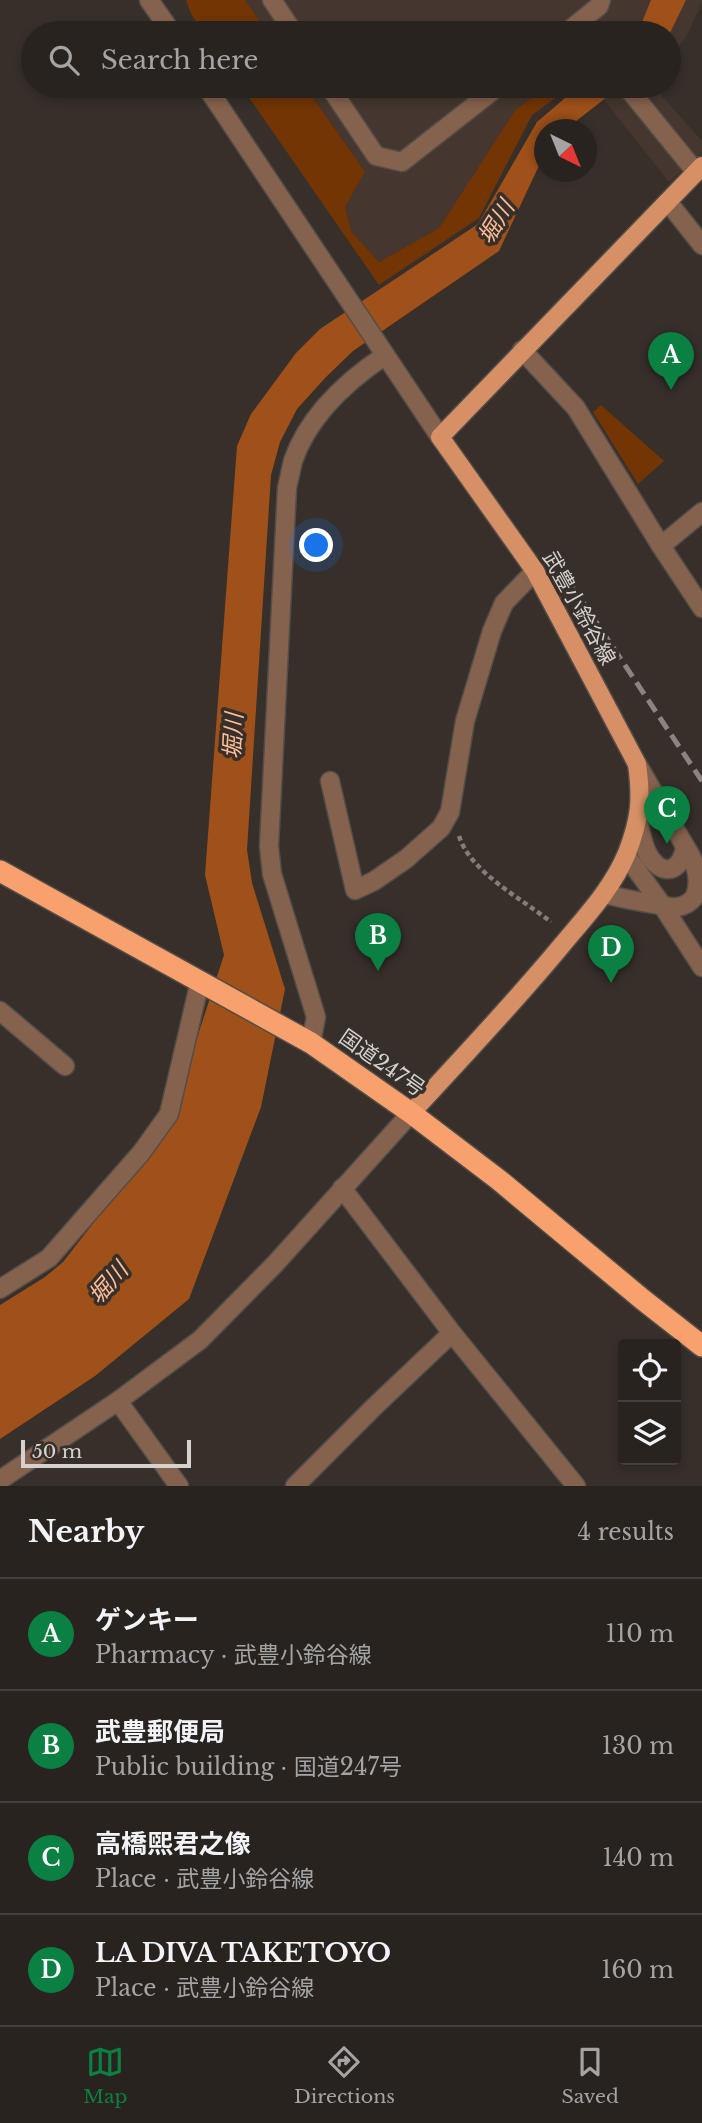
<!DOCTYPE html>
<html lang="en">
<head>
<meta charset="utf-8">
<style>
	:root { --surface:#292320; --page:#352f2d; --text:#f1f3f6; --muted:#a5a4a5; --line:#45403e; --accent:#0b8043 }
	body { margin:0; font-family:"Libre Baskerville","Noto Sans JP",serif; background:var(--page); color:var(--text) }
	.controls { position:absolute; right:21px; bottom:21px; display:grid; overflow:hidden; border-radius:7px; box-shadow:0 4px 10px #0003 }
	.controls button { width:63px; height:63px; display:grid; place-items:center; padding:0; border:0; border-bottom:2px solid var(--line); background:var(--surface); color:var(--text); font:35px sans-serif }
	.compass { position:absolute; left:534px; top:119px; width:63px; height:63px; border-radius:50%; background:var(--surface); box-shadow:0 4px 10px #0003; rotate:137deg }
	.scale { position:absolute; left:21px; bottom:18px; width:170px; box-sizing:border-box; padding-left:7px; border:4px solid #d7d1ce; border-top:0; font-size:19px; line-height:24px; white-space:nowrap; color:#d7d1ce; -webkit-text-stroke:5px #372f2a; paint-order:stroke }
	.you { position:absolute; left:317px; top:546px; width:24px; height:24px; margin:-18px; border:5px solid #fff; border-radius:50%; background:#1a73e8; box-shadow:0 0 0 10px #1a73e833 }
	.badge { display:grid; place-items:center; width:46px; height:46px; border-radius:50%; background:var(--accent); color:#fff; font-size:23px; font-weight:700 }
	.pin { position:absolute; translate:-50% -58px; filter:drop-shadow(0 2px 4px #0008) }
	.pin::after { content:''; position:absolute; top:37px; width:24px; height:21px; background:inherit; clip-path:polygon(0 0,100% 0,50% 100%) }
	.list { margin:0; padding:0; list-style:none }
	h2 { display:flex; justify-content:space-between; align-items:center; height:91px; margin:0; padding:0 28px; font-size:30px }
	h2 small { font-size:23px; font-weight:400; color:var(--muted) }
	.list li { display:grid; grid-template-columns:46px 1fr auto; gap:21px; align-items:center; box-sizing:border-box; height:112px; padding:0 28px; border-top:2px solid var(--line) }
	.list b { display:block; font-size:26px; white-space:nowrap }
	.list p { margin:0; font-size:23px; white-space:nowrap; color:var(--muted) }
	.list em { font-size:23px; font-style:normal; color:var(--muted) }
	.icon { flex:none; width:38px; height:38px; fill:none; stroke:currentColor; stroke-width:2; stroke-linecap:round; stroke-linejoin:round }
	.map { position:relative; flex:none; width:702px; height:1486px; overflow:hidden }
	.search { position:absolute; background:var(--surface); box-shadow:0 4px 10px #0003; left:21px; right:21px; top:21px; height:77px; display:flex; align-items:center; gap:18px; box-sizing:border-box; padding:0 24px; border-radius:38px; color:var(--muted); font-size:26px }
	.sheet { height:539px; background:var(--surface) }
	nav { display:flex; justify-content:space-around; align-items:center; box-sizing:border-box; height:98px; border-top:2px solid var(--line); background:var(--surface); font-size:19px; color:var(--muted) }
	nav a { display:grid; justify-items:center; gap:4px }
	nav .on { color:var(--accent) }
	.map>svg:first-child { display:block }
	.built { fill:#45372f }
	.green { fill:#723503 }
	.water { fill:#a05119 }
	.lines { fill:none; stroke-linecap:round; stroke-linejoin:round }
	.minor-casing { stroke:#544c48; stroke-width:21 }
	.major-casing { stroke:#544c48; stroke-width:21 }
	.highway-casing { stroke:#544c48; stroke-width:24 }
	.path { stroke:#847d78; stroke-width:4.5; stroke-dasharray:5 3.5; stroke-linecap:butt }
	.minor { stroke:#85624d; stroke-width:18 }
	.major { stroke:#d79065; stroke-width:18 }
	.highway { stroke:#f8a16d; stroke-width:21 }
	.rail { stroke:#8b8480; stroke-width:5; stroke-dasharray:14 7; stroke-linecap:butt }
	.labels { text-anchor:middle; stroke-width:7; stroke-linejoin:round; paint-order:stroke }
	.street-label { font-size:21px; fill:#d7d1ce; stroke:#372f2a }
	.water-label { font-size:23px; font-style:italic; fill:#ffbd97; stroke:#372f2a }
</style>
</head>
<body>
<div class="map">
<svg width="702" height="1486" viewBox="0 0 702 1486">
	<rect width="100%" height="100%" fill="#372f2a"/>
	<!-- built -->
	<g class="built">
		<polygon points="245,0 702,0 702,3 685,39 669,58 669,33 268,33"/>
		<polygon points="305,86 550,86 516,109 439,228 379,262 351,231 345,207 365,172"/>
		<polygon points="593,86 653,86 702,141 702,153 669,182"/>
	</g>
	<!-- green -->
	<g class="green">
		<polygon points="186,0 245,0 268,33 204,33 191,14"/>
		<polygon points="241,86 305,86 365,172 345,207 351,231 379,262 439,228 516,109 550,86 572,86 532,115 479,218 379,285"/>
		<polygon points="601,405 664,461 638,484 593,412"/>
	</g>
	<!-- water -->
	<g class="water">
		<polygon points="651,0 686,0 669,35 669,33 633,33 642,22"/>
		<polygon points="579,86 621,86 566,129 544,130 544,155 499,251 353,351 325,378 297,409 280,442 271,475 247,850 252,883 285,989 261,1107 189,1299 95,1376 0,1439 0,1305 45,1277 63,1262 168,1127 224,955 205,875 237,446 251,414 296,353 320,329 478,224 537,122"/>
	</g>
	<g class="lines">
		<!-- minor casing -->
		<g class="minor-casing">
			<g id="minor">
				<polyline points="149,0 172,33"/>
				<polyline points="272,0 294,33"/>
				<polyline points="566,33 599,6 601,0"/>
				<polyline points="206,86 440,437"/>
				<polyline points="329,86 376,156 402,162 499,86"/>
				<polyline points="626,86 696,172"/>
				<polyline points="668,202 702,245"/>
				<polyline points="522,350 576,408 661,546 702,608"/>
				<polyline points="661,546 702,512"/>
				<path d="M637 764 685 846C683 867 667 879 651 859 643 849 641 833 638 820"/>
				<polyline points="330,781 355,890 374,881 406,859 441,828 450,812 465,721 492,631 504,603 535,571"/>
				<polyline points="626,855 662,905 702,967"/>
				<path d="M605 894C624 899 641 902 660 905 666 906 671 908 677 907 684 906 691 902 695 896 702 878 695 861 685 846"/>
				<polyline points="0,1011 65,1066"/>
				<path d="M311 1043 316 1017 272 874 269 846 287 488C289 479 291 470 293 461 308 417 347 381 384 356"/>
				<polyline points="342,1188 452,1333 576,1486"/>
				<polyline points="0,1289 49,1258 141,1153 169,1114 200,981"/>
				<polyline points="118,1401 179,1486"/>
				<polyline points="0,1480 118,1401 200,1340 275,1264 411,1113"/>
				<polyline points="295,1486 374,1407 452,1333"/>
			</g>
		</g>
		<!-- major casing -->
		<g class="major-casing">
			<path id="major" d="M411 1113C462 1058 514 1003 562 945 586 916 612 889 627 853 640 819 642 800 637 764L535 571 440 437 702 166"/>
		</g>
		<!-- highway casing -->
		<g class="highway-casing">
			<polyline id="highway" points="0,871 311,1043 411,1113 499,1180 642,1299 702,1346"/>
		</g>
		<!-- path -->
		<g class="path">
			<polyline points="600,86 608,96"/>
			<path d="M459 836C471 873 521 898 551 922"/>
		</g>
		<!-- minor -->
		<use href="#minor" class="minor"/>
		<!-- major -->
		<use href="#major" class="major"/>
		<!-- highway -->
		<use href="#highway" class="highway"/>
		<!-- rail -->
		<polyline class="rail" points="555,560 702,781"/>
	</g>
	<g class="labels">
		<!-- street labels -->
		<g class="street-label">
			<text transform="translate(579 608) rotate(61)" y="7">武豊小鈴谷線</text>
			<text transform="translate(382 1063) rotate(35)" y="7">国道247号</text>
		</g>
		<!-- water labels -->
		<g class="water-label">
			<text transform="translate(496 222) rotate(-58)" y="8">堀川</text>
			<text transform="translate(233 736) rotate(-87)" y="8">堀川</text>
			<text transform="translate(108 1283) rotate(-49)" y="8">堀川</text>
		</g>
	</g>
</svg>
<div class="controls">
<button><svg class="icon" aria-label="locate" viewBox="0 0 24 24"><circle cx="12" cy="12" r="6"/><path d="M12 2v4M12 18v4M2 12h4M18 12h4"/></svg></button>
<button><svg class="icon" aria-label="layers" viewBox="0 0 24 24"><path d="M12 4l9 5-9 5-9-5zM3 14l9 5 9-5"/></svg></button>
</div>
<svg class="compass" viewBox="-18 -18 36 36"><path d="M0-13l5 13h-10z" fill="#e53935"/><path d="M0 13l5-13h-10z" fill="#a5a4a5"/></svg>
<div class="scale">50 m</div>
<div class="you"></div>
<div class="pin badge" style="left:671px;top:390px">A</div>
<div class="pin badge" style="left:378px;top:971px">B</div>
<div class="pin badge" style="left:667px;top:844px">C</div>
<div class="pin badge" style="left:611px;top:983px">D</div>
<div class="search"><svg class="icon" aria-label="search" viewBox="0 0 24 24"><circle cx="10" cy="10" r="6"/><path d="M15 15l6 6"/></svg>Search here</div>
</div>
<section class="sheet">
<h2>Nearby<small>4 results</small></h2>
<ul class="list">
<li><span class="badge">A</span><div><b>ゲンキー</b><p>Pharmacy · 武豊小鈴谷線</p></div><em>110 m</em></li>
<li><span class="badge">B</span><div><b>武豊郵便局</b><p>Public building · 国道247号</p></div><em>130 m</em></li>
<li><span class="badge">C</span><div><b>高橋煕君之像</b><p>Place · 武豊小鈴谷線</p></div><em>140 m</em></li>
<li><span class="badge">D</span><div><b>LA DIVA TAKETOYO</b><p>Place · 武豊小鈴谷線</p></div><em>160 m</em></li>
</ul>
</section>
<nav>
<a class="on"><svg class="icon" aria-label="map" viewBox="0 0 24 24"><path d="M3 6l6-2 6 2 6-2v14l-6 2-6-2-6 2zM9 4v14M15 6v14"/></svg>Map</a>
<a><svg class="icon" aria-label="directions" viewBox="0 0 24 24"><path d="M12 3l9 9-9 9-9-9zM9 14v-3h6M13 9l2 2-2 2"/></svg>Directions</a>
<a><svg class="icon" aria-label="saved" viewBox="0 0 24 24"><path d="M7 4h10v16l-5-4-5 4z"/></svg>Saved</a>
</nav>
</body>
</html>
